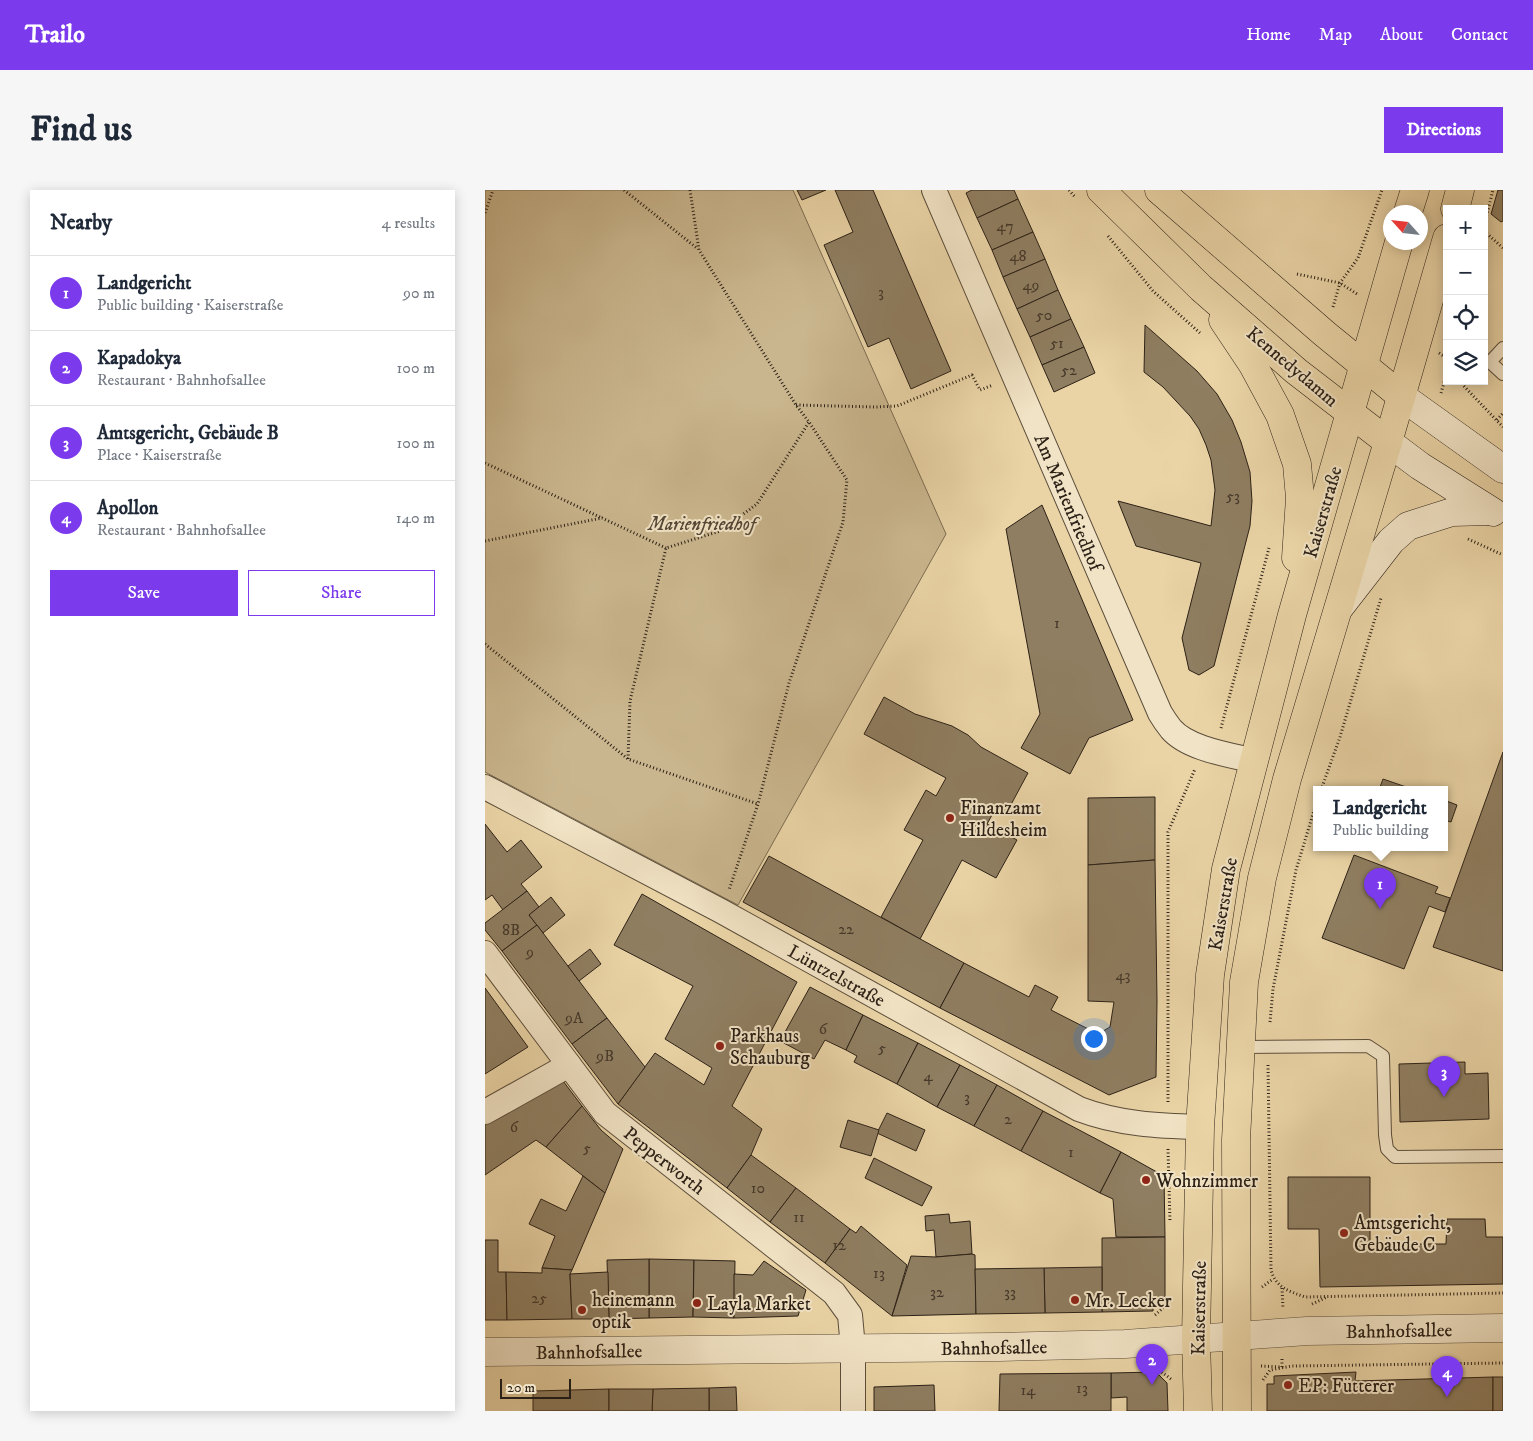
<!DOCTYPE html>
<html lang="en">
<head>
<meta charset="utf-8">
<style>
	:root { --surface:#fff; --page:#f6f6f7; --text:#1f2937; --muted:#747a83; --line:#e0e1e3; --accent:#7c3aed }
	body { margin:0; font-family:"IM FELL DW Pica",serif; background:var(--page); color:var(--text) }
	.controls { position:absolute; right:15px; top:15px; display:grid; overflow:hidden; border-radius:0px; box-shadow:0 2px 12px #0003 }
	.controls button { width:45px; height:45px; display:grid; place-items:center; padding:0; border:0; border-bottom:1px solid var(--line); background:var(--surface); color:var(--text); font:25px sans-serif }
	.compass { position:absolute; left:898px; top:15px; width:45px; height:45px; border-radius:50%; background:var(--surface); box-shadow:0 2px 12px #0003; rotate:297deg }
	.scale { position:absolute; left:15px; bottom:12px; width:71px; box-sizing:border-box; padding-left:5px; border:2px solid #2c2117; border-top:0; font-size:14px; line-height:18px; white-space:nowrap; color:#2c2117; -webkit-text-stroke:4px #f1e3c5; paint-order:stroke }
	.you { position:absolute; left:608px; top:848px; width:18px; height:18px; margin:-12px; border:4px solid #fff; border-radius:50%; background:#1a73e8; box-shadow:0 0 0 8px #1a73e833 }
	.badge { display:grid; place-items:center; width:32px; height:32px; border-radius:50%; background:var(--accent); color:#fff; font-size:16px; font-weight:700 }
	.pin { position:absolute; translate:-50% -41px; filter:drop-shadow(0 1px 2px #0008) }
	.pin::after { content:''; position:absolute; top:26px; width:18px; height:15px; background:inherit; clip-path:polygon(0 0,100% 0,50% 100%) }
	.popup { position:absolute; left:828px; top:596px; width:135px; height:65px; box-sizing:border-box; display:grid; place-content:center; border-radius:0px; background:var(--surface); filter:drop-shadow(0 1px 4px #0005); font-size:16px; white-space:nowrap; color:var(--muted) }
	.popup b { font-size:19px; color:var(--text) }
	.popup::after { content:''; position:absolute; left:50%; top:100%; margin-left:-10px; border:10px solid transparent; border-top-color:var(--surface) }
	.list { margin:0; padding:0; list-style:none }
	h2 { display:flex; justify-content:space-between; align-items:center; height:65px; margin:0; padding:0 20px; font-size:21px }
	h2 small { font-size:16px; font-weight:400; color:var(--muted) }
	.list li { display:grid; grid-template-columns:32px 1fr auto; gap:15px; align-items:center; box-sizing:border-box; height:75px; padding:0 20px; border-top:1px solid var(--line) }
	.list b { display:block; font-size:19px; white-space:nowrap }
	.list p { margin:0; font-size:16px; white-space:nowrap; color:var(--muted) }
	.list em { font-size:16px; font-style:normal; color:var(--muted) }
	.actions { display:flex; gap:10px; padding:15px 20px }
	.actions a { flex:1; padding:11px 0; border:1px solid var(--accent); border-radius:0px; text-align:center; font-size:18px; color:var(--accent) }
	.actions .main { background:var(--accent); color:#fff }
	.icon { flex:none; width:28px; height:28px; fill:none; stroke:currentColor; stroke-width:2; stroke-linecap:round; stroke-linejoin:round }
	.map { position:relative; flex:none; width:1018px; height:1221px; overflow:hidden; border-radius:0px }
	header { display:flex; align-items:center; gap:30px; box-sizing:border-box; height:70px; padding:0 25px; background:var(--accent); color:#fff }
	header strong { font-size:24px }
	nav { display:flex; gap:28px; margin-inline-start:auto; font-size:18px }
	.intro { display:flex; align-items:center; justify-content:space-between; box-sizing:border-box; height:120px; padding:0 30px }
	h1 { margin:0; font-size:35px }
	.button { padding:12px 22px; border-radius:0px; background:var(--accent); color:#fff; font-size:18px; font-weight:700 }
	main { display:flex; gap:30px; padding:0 30px }
	aside { flex:1; background:var(--surface); border-radius:0px; box-shadow:0 2px 12px #0003 }
	.map>svg:first-child { display:block }
	.green { fill:#cab68e; stroke:#7b6c52 }
	.building { fill:#8f7e61; stroke:#2c2117 }
	.lines { fill:none; stroke-linecap:round; stroke-linejoin:round }
	.service-casing { stroke:#5c4e3b; stroke-width:14 }
	.minor-casing { stroke:#5c4e3b; stroke-width:26 }
	.tertiary-casing { stroke:#5c4e3b; stroke-width:29 }
	.secondary-casing { stroke:#2c2117; stroke-width:29 }
	.primary-casing { stroke:#2c2117; stroke-width:29 }
	.path { stroke:#2c2117; stroke-width:3; stroke-dasharray:1 2.5; stroke-linecap:butt }
	.service { stroke:#f1e3c5; stroke-width:12 }
	.minor { stroke:#f1e3c5; stroke-width:24 }
	.tertiary { stroke:#f1e3c5; stroke-width:28 }
	.secondary { stroke:#f1e3c5; stroke-width:28 }
	.primary { stroke:#ead4a6; stroke-width:28 }
	.poi-dot { fill:#8f2418; stroke:#f1e3c5; stroke-width:2 }
	.labels { text-anchor:middle; stroke-width:4; stroke-linejoin:round; paint-order:stroke }
	.number-label { font-size:16px; fill:#45382a }
	.street-label { font-size:19px; fill:#2c2117; stroke:#f1e3c5 }
	.park-label { font-size:19px; font-style:italic; fill:#544635; stroke:#f1e3c5 }
	.poi-label { font-size:19px; fill:#2c2117; stroke:#f1e3c5; text-anchor:start }
</style>
</head>
<body>
<header>
<strong>Trailo</strong>
<nav><a>Home</a><a>Map</a><a>About</a><a>Contact</a></nav>
</header>
<div class="intro"><h1>Find us</h1><a class="button">Directions</a></div>
<main>
<aside>
<h2>Nearby<small>4 results</small></h2>
<ul class="list">
<li><span class="badge">1</span><div><b>Landgericht</b><p>Public building · Kaiserstraße</p></div><em>90 m</em></li>
<li><span class="badge">2</span><div><b>Kapadokya</b><p>Restaurant · Bahnhofsallee</p></div><em>100 m</em></li>
<li><span class="badge">3</span><div><b>Amtsgericht, Gebäude B</b><p>Place · Kaiserstraße</p></div><em>100 m</em></li>
<li><span class="badge">4</span><div><b>Apollon</b><p>Restaurant · Bahnhofsallee</p></div><em>140 m</em></li>
</ul>
<div class="actions"><a class="main">Save</a><a>Share</a></div>
</aside>
<div class="map">
<svg width="1018" height="1221" viewBox="0 0 1018 1221">
	<rect width="100%" height="100%" fill="#ead4a6"/>
	<filter id="stains"><feTurbulence type="fractalNoise" baseFrequency=".004" numOctaves="4"/><feColorMatrix values="0 0 0 0 .2 0 0 0 0 .09 0 0 0 0 .02 0 0 0 .5 -.17"/></filter>
	<radialGradient id="worn" r=".72"><stop offset=".6" stop-color="#630" stop-opacity="0"/><stop offset="1" stop-color="#630" stop-opacity=".3"/></radialGradient>
	<!-- green -->
	<polygon class="green" points="0,0 308,0 461,344 253,715 0,582"/>
	<!-- building -->
	<g class="building">
		<polygon points="312,0 341,0 317,10"/>
		<polygon points="350,0 388,0 466,181 426,199 404,148 383,157 339,55 368,42"/>
		<polygon points="487,0 529,0 533,9 492,28 481,3"/>
		<polygon points="1013,0 1018,0 1018,31 1016,32 1006,24"/>
		<polygon points="533,9 548,42 507,60 492,28"/>
		<polygon points="548,42 560,69 518,87 507,60"/>
		<polygon points="560,69 573,100 532,119 518,87"/>
		<polygon points="573,100 586,129 545,147 532,119"/>
		<polygon points="586,129 599,157 557,175 545,147"/>
		<polygon points="660,135 712,181 732,204 747,230 756,252 765,282 767,311 765,336 729,476 714,485 704,480 697,448 716,373 651,356 633,311 726,336 730,300 726,270 721,255 714,239 705,226 678,197 659,182"/>
		<polygon points="599,157 610,183 569,202 557,175"/>
		<polygon points="557,315 648,530 604,548 585,584 536,558 555,524 521,339"/>
		<polygon points="399,507 430,524 467,536 483,545 496,557 543,583 522,622 512,616 502,634 532,650 511,688 477,670 435,749 396,727 438,650 419,640 441,600 451,606 461,588 379,544"/>
		<polygon points="1018,562 1018,781 948,757"/>
		<polygon points="898,589 927,599 927,600 894,600"/>
		<polygon points="670,607 670,670 603,675 603,608"/>
		<polygon points="959,610 972,615 966,632 959,630"/>
		<polygon points="0,634 22,662 36,650 57,677 36,694 42,701 18,720 7,705 0,710"/>
		<polygon points="869,665 953,697 950,703 965,708 960,722 944,716 919,779 837,748"/>
		<polygon points="284,666 479,773 455,818 258,712"/>
		<polygon points="670,670 672,811 671,887 624,905 455,818 479,773 544,807 550,795 573,807 566,820 613,844 625,837 629,812 603,811 603,675"/>
		<polygon points="42,701 54,717 44,725 52,735 17,761 0,740 0,733"/>
		<polygon points="157,704 312,792 247,916 277,939 266,965 242,998 133,914 170,863 219,895 227,878 180,849 208,796 129,755"/>
		<polygon points="66,707 80,725 58,743 44,725"/>
		<polygon points="52,735 122,828 87,854 17,761"/>
		<polygon points="105,759 116,774 94,791 83,776"/>
		<polygon points="325,797 378,825 361,860 340,850 329,869 295,851"/>
		<polygon points="0,798 43,857 0,884"/>
		<polygon points="378,825 433,853 412,894 369,872 372,866 361,860"/>
		<polygon points="122,828 160,877 133,914 87,854"/>
		<polygon points="433,853 475,875 452,917 412,894"/>
		<polygon points="980,872 980,884 1003,883 1004,929 915,932 914,874"/>
		<polygon points="475,875 512,895 489,936 452,917"/>
		<polygon points="75,887 97,916 61,957 51,950 0,985 0,933"/>
		<polygon points="512,895 558,921 536,961 489,936"/>
		<polygon points="97,916 116,940 138,959 120,1003 61,957"/>
		<polygon points="558,921 636,962 615,1003 536,961"/>
		<polygon points="402,923 440,940 431,961 392,943"/>
		<polygon points="363,930 394,940 386,966 355,957"/>
		<polygon points="636,962 679,986 680,1047 631,1047 628,1009 615,1003"/>
		<polygon points="266,965 311,998 285,1032 242,998"/>
		<polygon points="389,968 447,997 437,1016 380,988"/>
		<polygon points="98,986 120,1003 87,1080 57,1078 70,1046 44,1034 56,1009 81,1021"/>
		<polygon points="803,987 885,987 885,1054 961,1054 962,1029 1000,1029 1001,1047 1018,1047 1018,1094 835,1097 834,1039 803,1039"/>
		<polygon points="311,998 365,1039 340,1073 285,1032"/>
		<polygon points="464,1024 465,1033 485,1031 487,1064 451,1067 449,1040 441,1041 440,1026"/>
		<polygon points="376,1036 422,1075 407,1126 340,1073 365,1039 371,1043"/>
		<polygon points="680,1047 680,1109 668,1109 668,1121 617,1122 617,1048"/>
		<polygon points="0,1050 13,1050 13,1082 21,1082 22,1130 0,1130"/>
		<polygon points="487,1064 490,1065 491,1124 407,1126 426,1066 451,1067"/>
		<polygon points="164,1069 209,1070 208,1127 164,1128"/>
		<polygon points="164,1069 164,1128 124,1129 122,1070"/>
		<polygon points="209,1070 250,1071 249,1128 208,1127"/>
		<polygon points="279,1071 321,1100 313,1126 249,1128 249,1084 268,1085"/>
		<polygon points="617,1077 617,1122 560,1123 559,1078"/>
		<polygon points="57,1078 87,1080 85,1084 87,1129 22,1130 21,1082 57,1083"/>
		<polygon points="559,1078 560,1123 491,1124 490,1079"/>
		<polygon points="123,1082 124,1129 87,1129 85,1084"/>
		<polygon points="671,1182 682,1193 683,1221 642,1221 642,1207 626,1208 626,1183"/>
		<polygon points="871,1182 870,1191 1008,1187 1008,1221 782,1221 782,1194 789,1194 789,1186"/>
		<polygon points="626,1183 626,1221 514,1221 515,1184"/>
		<rect x="1008" y="1187" width="10" height="34"/>
		<polygon points="449,1195 450,1221 389,1221 389,1197"/>
		<polygon points="251,1197 252,1221 224,1221 224,1198"/>
		<polygon points="224,1198 224,1221 167,1221 168,1199"/>
		<polygon points="124,1199 124,1221 48,1221 48,1201"/>
		<polygon points="124,1199 168,1199 167,1221 124,1221"/>
	</g>
	<g class="lines">
		<!-- service casing -->
		<g class="service-casing">
			<g id="service">
				<polyline points="1018,158 1005,172 1018,184"/>
				<polyline points="756,857 883,856 898,866 900,945 902,959 910,967 1018,966"/>
			</g>
		</g>
		<!-- minor casing -->
		<g class="minor-casing">
			<g id="minor">
				<path d="M449 0 675 523C678 528 682 534 686 539 703 559 745 565 770 571"/>
				<path d="M0 597 236 721 594 919C633 934 674 936 715 937"/>
				<polyline points="0,763 120,923 349,1103 365,1125 368,1158 368,1221"/>
				<polyline points="0,922 84,875"/>
			</g>
		</g>
		<!-- tertiary casing -->
		<g class="tertiary-casing">
			<polyline id="tertiary" points="0,1162 514,1157 640,1154 822,1141 1018,1138"/>
		</g>
		<!-- secondary casing -->
		<g class="secondary-casing">
			<g id="secondary">
				<polyline points="916,206 1018,279"/>
				<polyline points="903,252 935,276 1008,322"/>
				<polyline points="854,418 906,351 923,336 967,322 1005,321"/>
			</g>
		</g>
		<!-- primary casing -->
		<g class="primary-casing">
			<g id="primary">
				<polyline points="616,0 716,98 811,181 903,252"/>
				<polyline points="674,0 840,144 916,206"/>
				<polyline points="970,19 975,0"/>
				<polyline points="923,22 930,0"/>
				<polyline points="738,130 768,175 795,225 812,274 815,308 811,368"/>
				<polyline points="713,1221 711,1149 715,937 725,785 741,679 807,425 914,52"/>
				<polyline points="752,1221 751,950 759,792 777,688 802,589 903,252 962,48"/>
			</g>
		</g>
		<!-- path -->
		<g class="path">
			<polyline points="139,0 213,59"/>
			<polyline points="205,0 214,60 311,215 324,232 362,290 358,332 304,493 273,614 244,700"/>
			<polyline points="584,0 590,7"/>
			<polyline points="0,23 8,0"/>
			<polyline points="999,36 1008,0"/>
			<polyline points="999,41 1018,58"/>
			<polyline points="623,46 668,101 715,143"/>
			<polyline points="812,84 855,93 872,104"/>
			<polyline points="848,117 855,93 873,68 897,0"/>
			<polyline points="954,163 962,168"/>
			<polyline points="974,191 1018,237"/>
			<polyline points="956,203 962,182"/>
			<polyline points="311,215 390,217 412,216 487,185 495,200 508,195"/>
			<polyline points="1012,230 1018,223"/>
			<polyline points="0,273 117,328"/>
			<polyline points="983,349 1018,365"/>
			<polyline points="0,351 117,328 181,358"/>
			<polyline points="0,454 143,569 273,614"/>
			<polyline points="736,538 784,358"/>
			<polyline points="143,569 145,511 181,358 235,341 272,314 324,232"/>
			<polyline points="836,600 855,547 896,408"/>
			<polyline points="785,832 788,799 811,680 831,614"/>
			<path d="M783 875 786 1080C791 1098 804 1101 820 1107L1018 1103"/>
			<polyline points="683,912 683,642 710,579"/>
			<polyline points="683,959 685,1032"/>
			<polyline points="777,1097 788,1089"/>
			<polyline points="797,1098 798,1119"/>
			<polyline points="827,1114 842,1107"/>
			<polyline points="670,1125 686,1111"/>
			<polyline points="776,1176 797,1177 797,1167"/>
			<polyline points="671,1178 686,1189"/>
			<polyline points="778,1190 785,1180 807,1176 1018,1173"/>
		</g>
		<!-- service -->
		<use href="#service" class="service"/>
		<!-- minor -->
		<use href="#minor" class="minor"/>
		<!-- tertiary -->
		<use href="#tertiary" class="tertiary"/>
		<!-- secondary -->
		<use href="#secondary" class="secondary"/>
		<!-- primary -->
		<use href="#primary" class="primary"/>
	</g>
	<!-- markers -->
	<g class="poi-dot">
		<circle cx="465" cy="628" r="5"/>
		<circle cx="235" cy="856" r="5"/>
		<circle cx="661" cy="990" r="5"/>
		<circle cx="859" cy="1043" r="5"/>
		<circle cx="590" cy="1110" r="5"/>
		<circle cx="212" cy="1113" r="5"/>
		<circle cx="97" cy="1120" r="5"/>
		<circle cx="803" cy="1195" r="5"/>
	</g>
	<g class="labels">
		<!-- number labels -->
		<g class="number-label">
			<text x="520" y="41">47</text>
			<text x="533" y="71">48</text>
			<text x="546" y="100">49</text>
			<text x="396" y="107">3</text>
			<text x="559" y="130">50</text>
			<text x="572" y="158">51</text>
			<text x="584" y="185">52</text>
			<text x="748" y="311">53</text>
			<text x="572" y="438">1</text>
			<text x="361" y="744">22</text>
			<text x="26" y="745">8B</text>
			<text x="45" y="767">9</text>
			<text x="638" y="790">43</text>
			<text x="89" y="833">9A</text>
			<text x="338" y="844">6</text>
			<text x="397" y="863">5</text>
			<text x="120" y="871">9B</text>
			<text x="443" y="891">4</text>
			<text x="482" y="912">3</text>
			<text x="523" y="934">2</text>
			<text x="29" y="942">6</text>
			<text x="102" y="963">5</text>
			<text x="586" y="967">1</text>
			<text x="273" y="1003">10</text>
			<text x="314" y="1032">11</text>
			<text x="354" y="1060">12</text>
			<text x="394" y="1088">13</text>
			<text x="452" y="1107">32</text>
			<text x="525" y="1107">33</text>
			<text x="54" y="1113">25</text>
			<text x="597" y="1203">13</text>
			<text x="543" y="1205">14</text>
		</g>
		<!-- street labels -->
		<g class="street-label">
			<text transform="translate(808 176) rotate(40)" y="7">Kennedydamm</text>
			<text transform="translate(584 312) rotate(67)" y="7">Am Marienfriedhof</text>
			<text transform="translate(837 322) rotate(-74)" y="7">Kaiserstraße</text>
			<text transform="translate(737 714) rotate(-80)" y="7">Kaiserstraße</text>
			<text transform="translate(352 785) rotate(29)" y="7">Lüntzelstraße</text>
			<text transform="translate(180 970) rotate(38)" y="7">Pepperworth</text>
			<text transform="translate(713 1118) rotate(-89)" y="7">Kaiserstraße</text>
			<text transform="translate(914 1140) rotate(-1)" y="7">Bahnhofsallee</text>
			<text transform="translate(509 1157) rotate(-1)" y="7">Bahnhofsallee</text>
			<text transform="translate(104 1161) rotate(-1)" y="7">Bahnhofsallee</text>
		</g>
		<!-- park labels -->
		<g class="park-label">
			<text x="217" y="340">Marienfriedhof</text>
		</g>
		<!-- poi labels -->
		<g class="poi-label">
			<text x="475" y="624">Finanzamt<tspan x="475" dy="22">Hildesheim</tspan></text>
			<text x="245" y="852">Parkhaus<tspan x="245" dy="22">Schauburg</tspan></text>
			<text x="671" y="997">Wohnzimmer</text>
			<text x="869" y="1039">Amtsgericht,<tspan x="869" dy="22">Gebäude C</tspan></text>
			<text x="107" y="1116">heinemann<tspan x="107" dy="22">optik</tspan></text>
			<text x="600" y="1117">Mr. Lecker</text>
			<text x="222" y="1120">Layla Market</text>
			<text x="813" y="1202">EP: Fütterer</text>
		</g>
	</g>
	<rect width="100%" height="100%" filter="url(#stains)"/>
	<rect width="100%" height="100%" fill="url(#worn)"/>
</svg>
<div class="controls">
<button>+</button>
<button>−</button>
<button><svg class="icon" aria-label="locate" viewBox="0 0 24 24"><circle cx="12" cy="12" r="6"/><path d="M12 2v4M12 18v4M2 12h4M18 12h4"/></svg></button>
<button><svg class="icon" aria-label="layers" viewBox="0 0 24 24"><path d="M12 4l9 5-9 5-9-5zM3 14l9 5 9-5"/></svg></button>
</div>
<svg class="compass" viewBox="-18 -18 36 36"><path d="M0-13l5 13h-10z" fill="#e53935"/><path d="M0 13l5-13h-10z" fill="#747a83"/></svg>
<div class="scale">20 m</div>
<div class="you"></div>
<div class="pin badge" style="left:895px;top:719px">1</div>
<div class="popup"><b>Landgericht</b>Public building</div>
<div class="pin badge" style="left:667px;top:1195px">2</div>
<div class="pin badge" style="left:959px;top:907px">3</div>
<div class="pin badge" style="left:962px;top:1207px">4</div>
</div>
</main>
</body>
</html>
